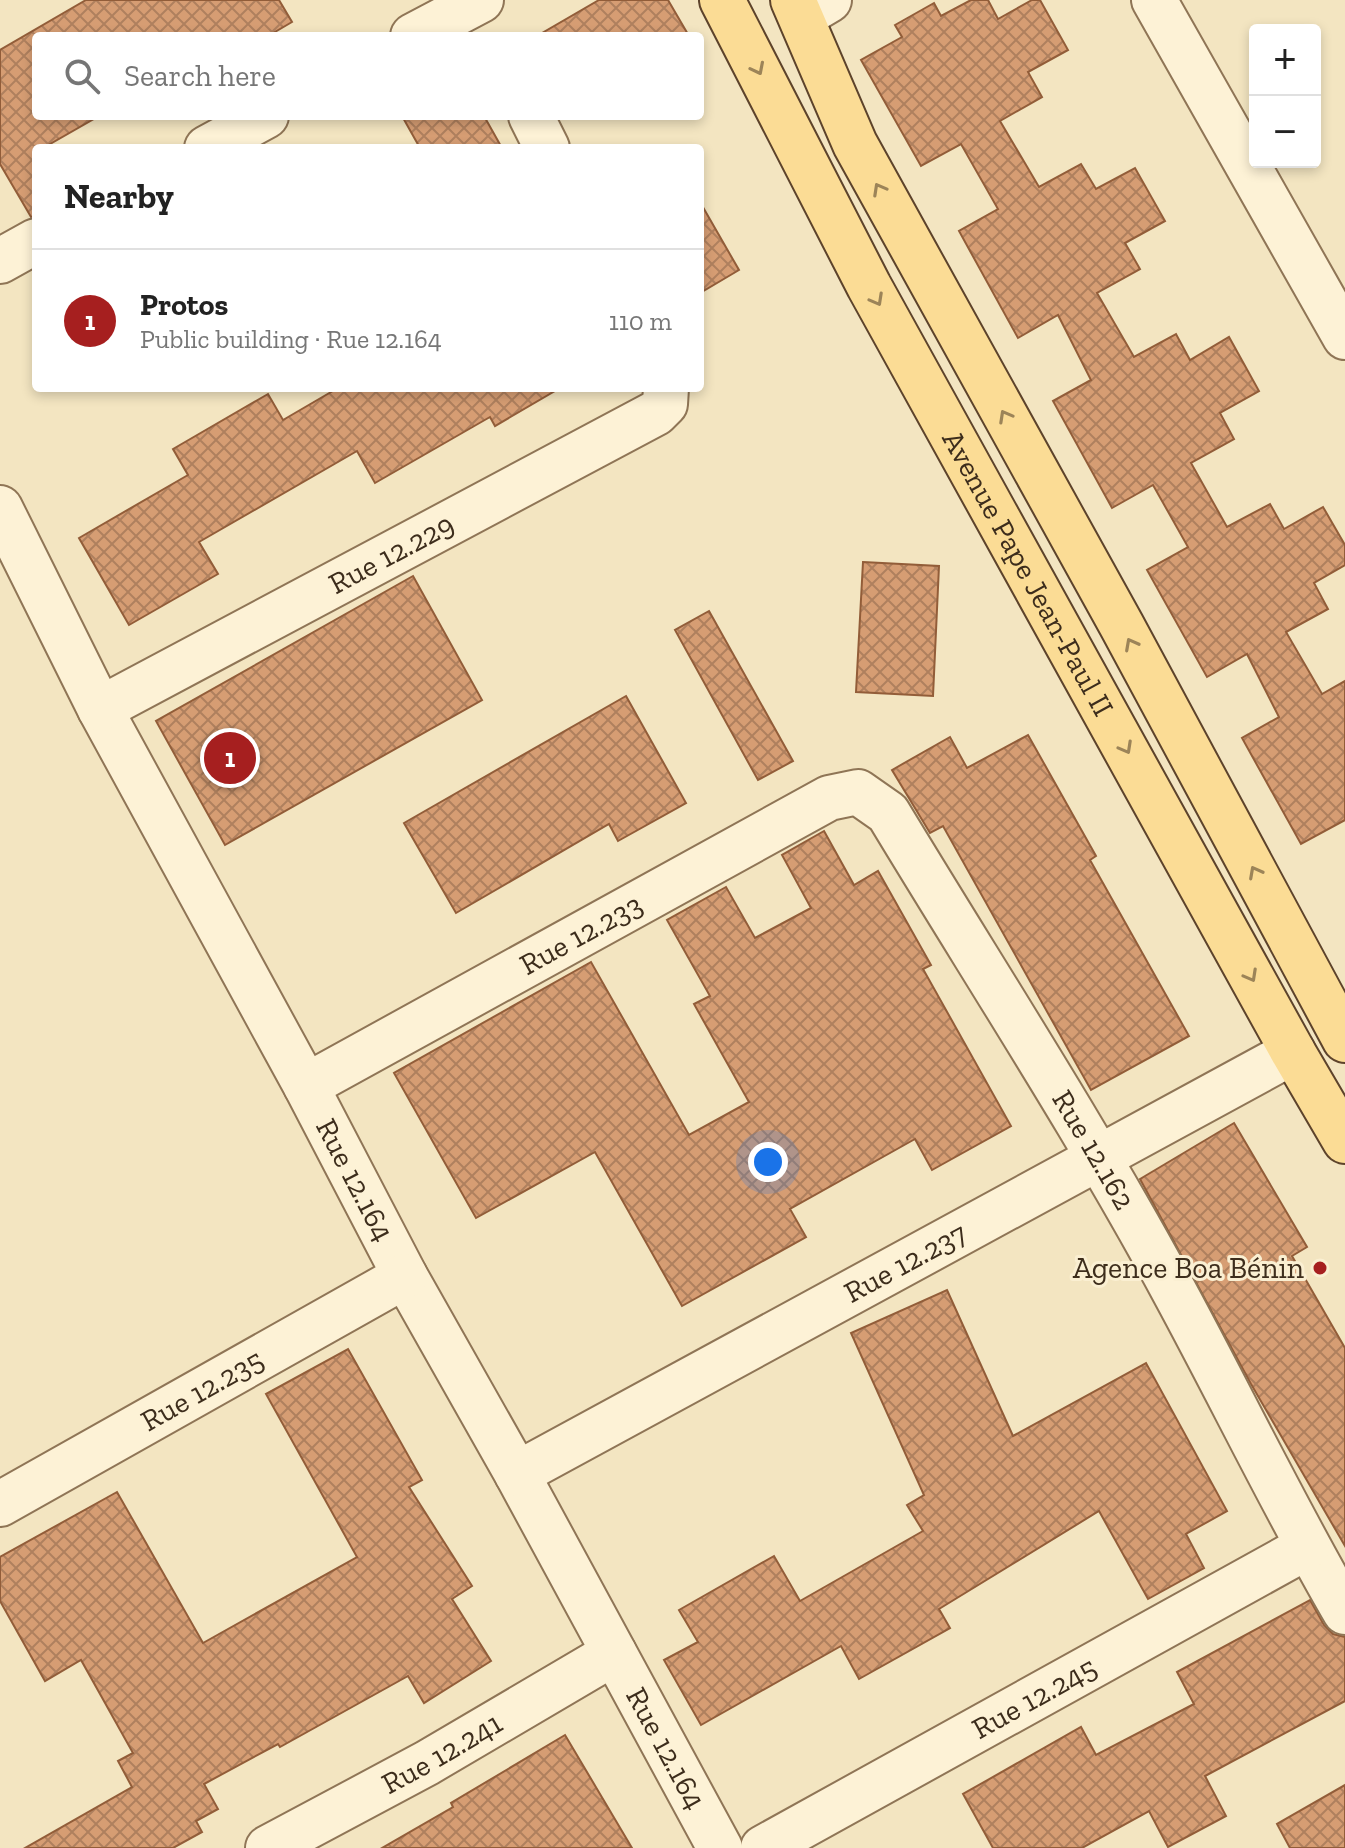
<!DOCTYPE html>
<html lang="en">
<head>
<meta charset="utf-8">
<style>
	:root { --surface:#fff; --page:#f2f2f2; --text:#222; --muted:#767676; --line:#e0e0e0; --accent:#a61f1f }
	body { margin:0; font-family:"Zilla Slab",serif; background:var(--page); color:var(--text) }
	.controls { position:absolute; right:24px; top:24px; display:grid; overflow:hidden; border-radius:8px; box-shadow:0 4px 12px #0003 }
	.controls button { width:72px; height:72px; display:grid; place-items:center; padding:0; border:0; border-bottom:2px solid var(--line); background:var(--surface); color:var(--text); font:40px sans-serif }
	.you { position:absolute; left:768px; top:1162px; width:28px; height:28px; margin:-20px; border:6px solid #fff; border-radius:50%; background:#1a73e8; box-shadow:0 0 0 12px #1a73e833 }
	.badge { display:grid; place-items:center; width:52px; height:52px; border-radius:50%; background:var(--accent); color:#fff; font-size:26px; font-weight:700 }
	.pin { position:absolute; translate:-50% -50%; border:4px solid #fff; box-shadow:0 2px 8px #0006 }
	.list { margin:0; padding:0; list-style:none }
	h2 { display:flex; justify-content:space-between; align-items:center; height:104px; margin:0; padding:0 32px; font-size:34px }
	h2 small { font-size:26px; font-weight:400; color:var(--muted) }
	.list li { display:grid; grid-template-columns:52px 1fr auto; gap:24px; align-items:center; box-sizing:border-box; height:144px; padding:0 32px; border-top:2px solid var(--line) }
	.list b { display:block; font-size:30px; white-space:nowrap }
	.list p { margin:0; font-size:26px; white-space:nowrap; color:var(--muted) }
	.list em { font-size:26px; font-style:normal; color:var(--muted) }
	.icon { flex:none; width:44px; height:44px; fill:none; stroke:currentColor; stroke-width:2; stroke-linecap:round; stroke-linejoin:round }
	.map { position:relative; flex:none; width:1345px; height:1848px; overflow:hidden }
	.search { position:absolute; background:var(--surface); box-shadow:0 4px 12px #0003; left:32px; top:32px; width:672px; height:88px; display:flex; align-items:center; gap:20px; box-sizing:border-box; padding:0 28px; border-radius:8px; color:var(--muted); font-size:30px }
	.panel { position:absolute; background:var(--surface); box-shadow:0 4px 12px #0003; left:32px; top:144px; width:672px; height:248px; border-radius:8px }
	.map>svg:first-child { display:block }
	.building { fill:url(#building-cross-hatch); stroke:#925d39; stroke-width:2 }
	.lines { fill:none; stroke-linecap:round; stroke-linejoin:round }
	.minor-casing { stroke:#8f7556; stroke-width:48 }
	.major-casing { stroke:#5d432b; stroke-width:48 }
	.minor { stroke:#fdf2d6; stroke-width:44 }
	.major { stroke:#fbdc95; stroke-width:44 }
	.oneway { stroke:#9c8458 }
	.poi-dot { fill:#a61f1f; stroke:#faefd2; stroke-width:3 }
	.labels { text-anchor:middle; stroke-width:6; stroke-linejoin:round; paint-order:stroke }
	.street-label { font-size:30px; fill:#3d2d1c; stroke:#faefd2 }
	.poi-label { font-size:30px; fill:#3d2d1c; stroke:#faefd2; text-anchor:end }
</style>
</head>
<body>
<div class="map">
<svg width="1345" height="1848" viewBox="0 0 1345 1848">
	<defs>
		<pattern id="building-cross-hatch" width="8" height="8" patternUnits="userSpaceOnUse" patternTransform="scale(2)"><rect width="8" height="8" fill="#d69d73"/><path d="M0 0l8 8M0 8l8-8" fill="none" stroke="#af805e"/></pattern>
	</defs>
	<rect width="100%" height="100%" fill="#f3e5c1"/>
	<!-- building -->
	<g class="building">
		<polygon points="86,0 279,0 292,22 268,36 36,36 36,116 99,116 43,148 36,148 36,216 31,217 0,164 0,50"/>
		<polygon points="599,0 668,0 689,36 537,36"/>
		<polygon points="971,0 988,0 998,19 1032,0 1040,0 1068,50 1028,72 1042,97 1000,121 1039,187 1081,164 1096,189 1135,168 1165,221 1125,243 1140,269 1097,293 1134,357 1176,334 1190,360 1229,337 1259,391 1220,413 1234,439 1191,463 1227,527 1270,504 1284,529 1323,507 1345,545 1345,565 1314,583 1328,609 1286,632 1322,694 1345,681 1345,820 1301,844 1242,738 1279,717 1247,654 1207,677 1147,570 1188,547 1153,485 1112,508 1053,401 1091,380 1058,315 1018,338 959,231 998,209 961,144 921,166 861,60 902,37 895,25 934,3 941,16"/>
		<polygon points="402,116 484,116 502,148 420,148"/>
		<polygon points="700,202 739,270 700,293"/>
		<polygon points="338,388 560,388 495,426 490,417 375,483 357,451 199,542 218,574 129,625 79,538 188,475 173,449 268,394 283,420"/>
		<polygon points="863,562 939,566 933,696 856,692"/>
		<polygon points="413,576 482,700 225,845 156,721"/>
		<polygon points="709,611 793,761 758,780 675,630"/>
		<polygon points="626,696 686,803 618,841 609,824 456,913 404,823"/>
		<polygon points="1028,735 1096,856 1090,860 1189,1036 1091,1090 943,826 930,833 892,770 950,737 967,768"/>
		<polygon points="824,831 854,885 878,871 931,965 923,969 1011,1126 932,1170 915,1139 790,1209 806,1237 682,1306 595,1152 476,1218 394,1073 591,962 689,1135 749,1102 694,1004 710,996 667,920 726,887 755,938 811,908 782,855"/>
		<polygon points="1234,1123 1307,1247 1292,1256 1345,1348 1345,1546 1251,1384 1140,1179"/>
		<polygon points="947,1290 1013,1436 1146,1363 1227,1511 1186,1534 1204,1568 1148,1599 1099,1511 939,1609 950,1628 859,1679 841,1646 701,1725 664,1660 698,1642 679,1610 774,1556 800,1601 923,1531 907,1505 924,1495 851,1333"/>
		<polygon points="348,1349 422,1480 409,1487 472,1586 452,1599 491,1661 424,1703 408,1676 280,1747 278,1744 204,1784 218,1809 196,1821 202,1832 173,1848 25,1848 132,1787 118,1761 133,1753 81,1660 45,1681 0,1601 0,1557 117,1492 203,1643 357,1557 266,1394"/>
		<polygon points="1310,1600 1324,1625 1333,1634 1345,1637 1345,1701 1205,1776 1226,1816 1168,1847 1149,1811 1082,1848 993,1848 963,1794 1081,1727 1096,1755 1194,1704 1177,1672"/>
		<polygon points="565,1735 632,1848 382,1848 453,1807 451,1803"/>
		<polygon points="1345,1785 1345,1848 1290,1848 1277,1824"/>
	</g>
	<g class="lines">
		<!-- minor casing -->
		<g class="minor-casing">
			<g id="minor">
				<polyline points="1154,0 1345,337"/>
				<polyline points="802,16 829,0"/>
				<polyline points="413,36 481,0"/>
				<polyline points="531,116 547,148"/>
				<polyline points="207,148 266,116"/>
				<polyline points="0,261 36,241"/>
				<path id="s1" d="M0 508 100 709 306 1086 405 1276 517 1474 720 1848"/>
				<path id="s2" d="M100 709 656 413 665 404 666 388"/>
				<path id="s3" d="M306 1086 829 798 858 792 888 813C984 972 1086 1128 1174 1291 1232 1398 1284 1507 1345 1612"/>
				<path id="s4" d="M517 1474 1293 1052"/>
				<path id="s5" d="M0 1504 405 1276"/>
				<path id="s6" d="M268 1848 427 1763 614 1653"/>
				<path id="s7" d="M763 1848 1307 1547"/>
			</g>
		</g>
		<!-- major casing -->
		<g class="major-casing">
			<g id="major">
				<path id="s8" d="M722 0 869 286 1293 1052 1345 1141"/>
				<polyline points="793,0 855,144 1122,626 1345,1040"/>
			</g>
		</g>
		<!-- minor -->
		<use href="#minor" class="minor"/>
		<!-- major -->
		<use href="#major" class="major"/>
	</g>
	<!-- one-way arrows -->
	<defs><path id="oneway-chevron" d="M-2-3.5L2.5 0L-2 3.5" fill="none" stroke-width="1.6" stroke-linecap="round" stroke-linejoin="round" transform="scale(2)"/></defs>
	<g class="oneway">
		<use href="#oneway-chevron" transform="translate(758 69) rotate(63)"/>
		<use href="#oneway-chevron" transform="translate(879 189) rotate(-119)"/>
		<use href="#oneway-chevron" transform="translate(877 300) rotate(61)"/>
		<use href="#oneway-chevron" transform="translate(1005 416) rotate(-119)"/>
		<use href="#oneway-chevron" transform="translate(1131 644) rotate(-118)"/>
		<use href="#oneway-chevron" transform="translate(1126 748) rotate(61)"/>
		<use href="#oneway-chevron" transform="translate(1255 872) rotate(-118)"/>
		<use href="#oneway-chevron" transform="translate(1251 976) rotate(61)"/>
	</g>
	<!-- markers -->
	<circle class="poi-dot" cx="1320" cy="1268" r="8"/>
	<g class="labels">
		<!-- street labels -->
		<g class="street-label">
			<text dy="10" stroke="none"><textPath href="#s2" startOffset="330">Rue 12.229</textPath></text>
			<text dy="10" stroke="none"><textPath href="#s8" startOffset="650">Avenue Pape Jean-Paul II</textPath></text>
			<text dy="10" stroke="none"><textPath href="#s3" startOffset="314">Rue 12.233</textPath></text>
			<text dy="10" stroke="none"><textPath href="#s3" startOffset="1058">Rue 12.162</textPath></text>
			<text dy="10" stroke="none"><textPath href="#s1" startOffset="760">Rue 12.164</textPath></text>
			<text dy="10" stroke="none"><textPath href="#s4" startOffset="442">Rue 12.237</textPath></text>
			<text dy="10" stroke="none"><textPath href="#s5" startOffset="232">Rue 12.235</textPath></text>
			<text dy="10" stroke="none"><textPath href="#s7" startOffset="310">Rue 12.245</textPath></text>
			<text dy="10" stroke="none"><textPath href="#s1" startOffset="1408">Rue 12.164</textPath></text>
			<text dy="10" stroke="none"><textPath href="#s6" startOffset="198">Rue 12.241</textPath></text>
		</g>
		<!-- poi labels -->
		<g class="poi-label">
			<text x="1304" y="1278">Agence Boa Bénin</text>
		</g>
	</g>
</svg>
<div class="controls">
<button>+</button>
<button>−</button>
</div>
<div class="you"></div>
<div class="pin badge" style="left:230px;top:758px">1</div>
<div class="search"><svg class="icon" aria-label="search" viewBox="0 0 24 24"><circle cx="10" cy="10" r="6"/><path d="M15 15l6 6"/></svg>Search here</div>
<section class="panel">
<h2>Nearby<small></small></h2>
<ul class="list">
<li><span class="badge">1</span><div><b>Protos</b><p>Public building · Rue 12.164</p></div><em>110 m</em></li>
</ul>
</section>
</div>
</body>
</html>
